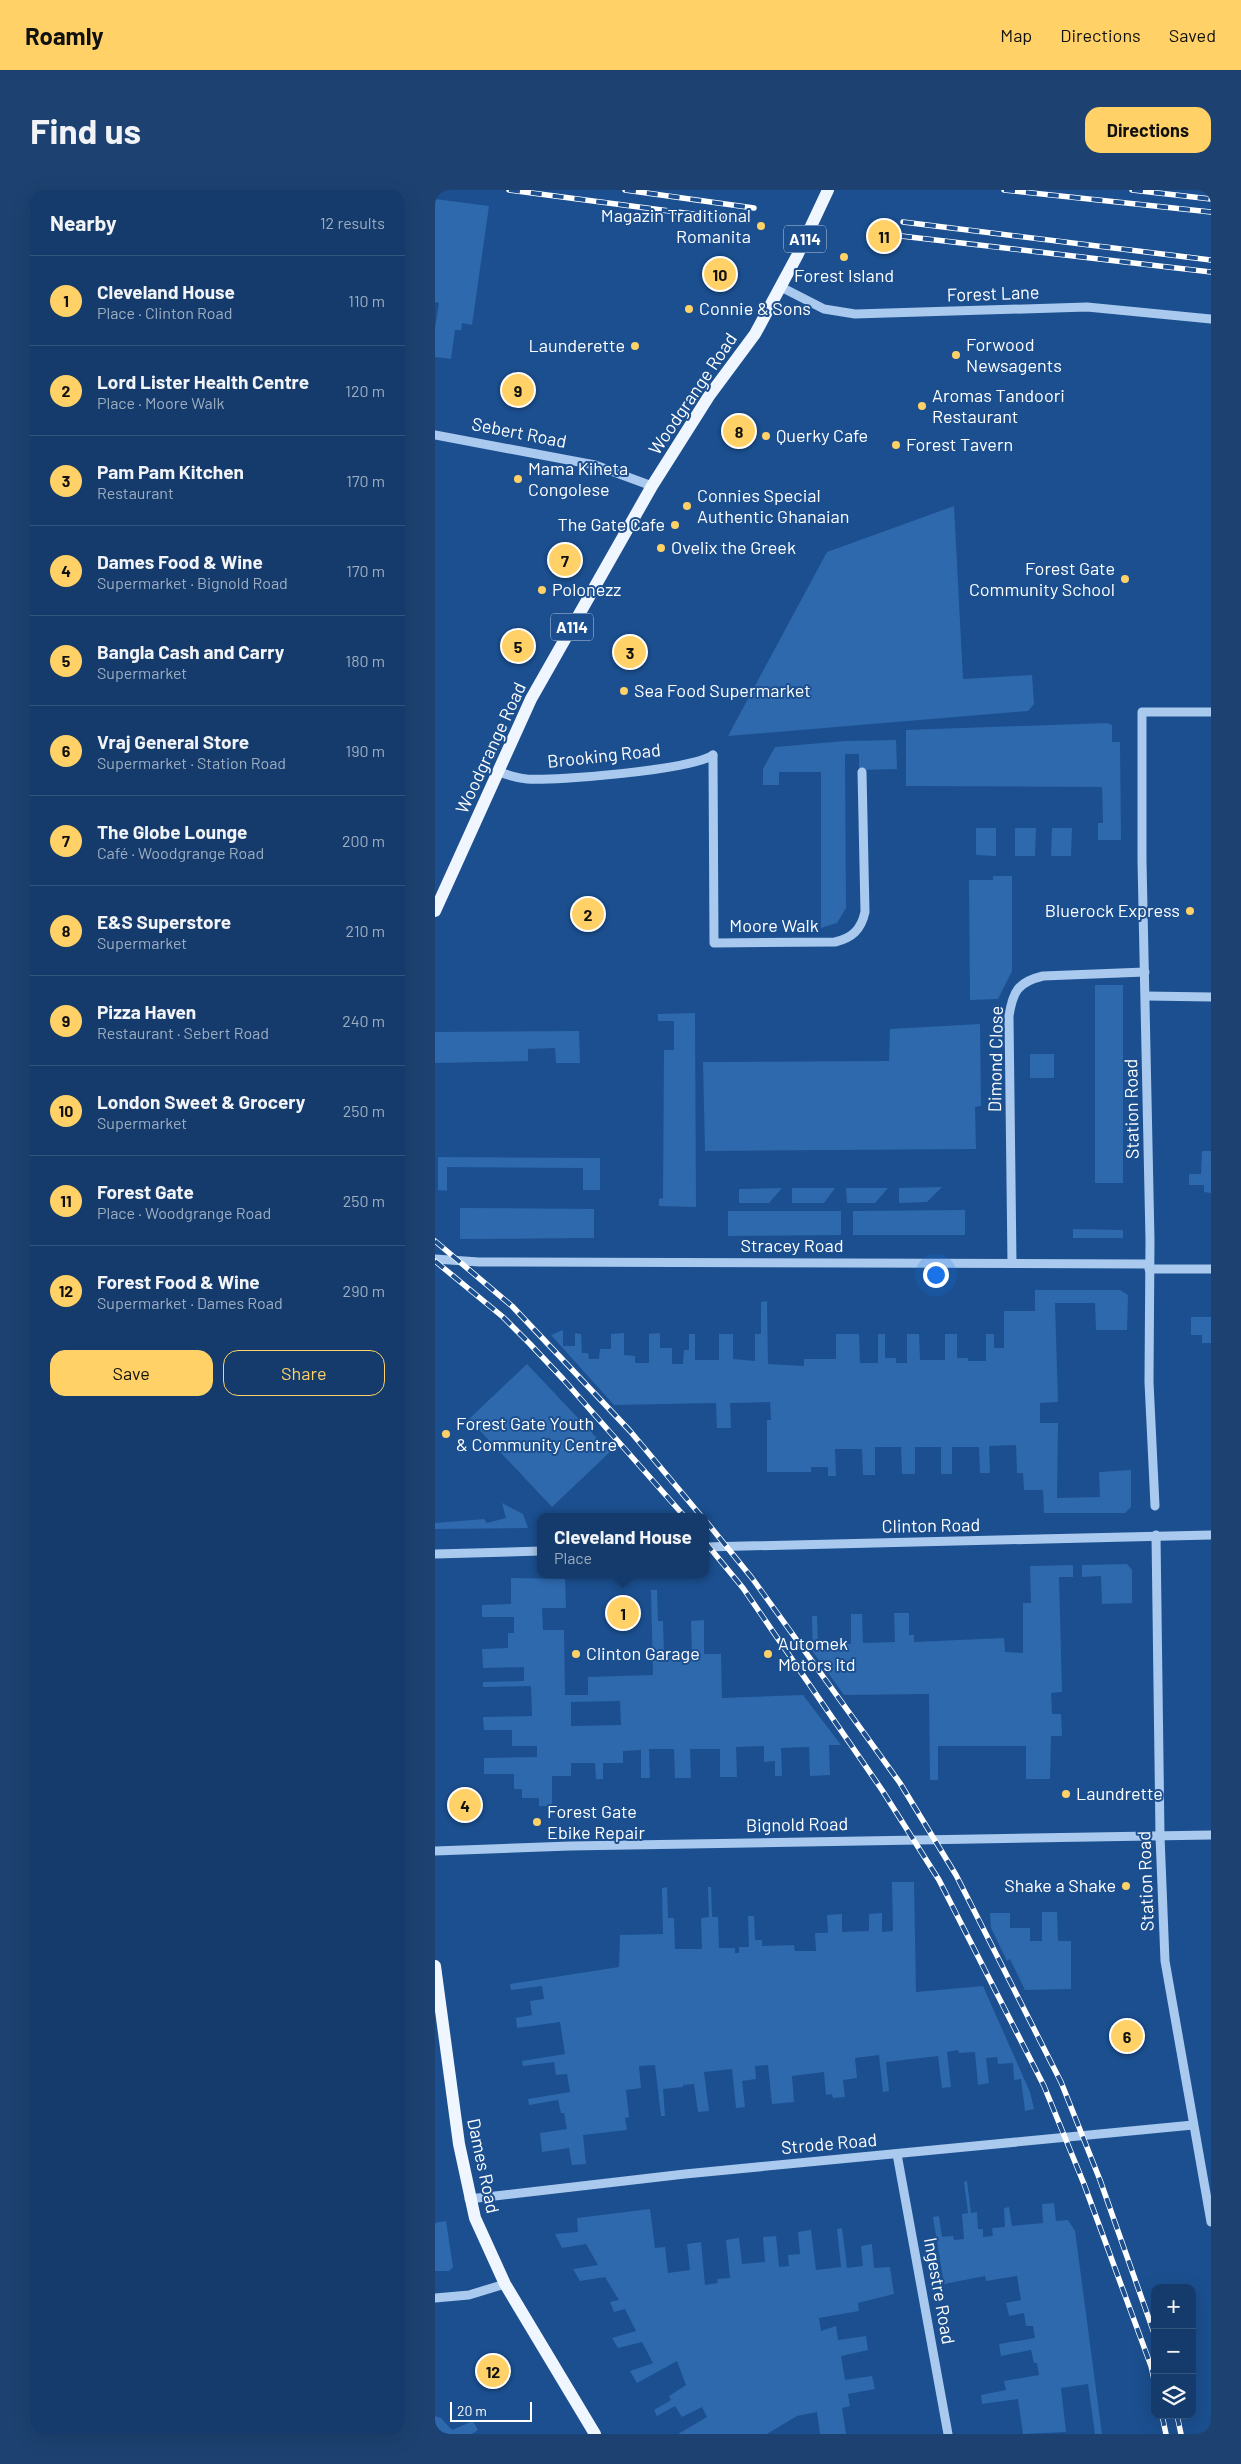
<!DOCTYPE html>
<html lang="en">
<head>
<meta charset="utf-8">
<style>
	:root { --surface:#143b6b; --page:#1d4271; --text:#f1f3f6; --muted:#9dadc1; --line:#33557e; --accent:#ffd166 }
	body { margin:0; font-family:Barlow,sans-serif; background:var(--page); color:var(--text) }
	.controls { position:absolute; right:15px; bottom:15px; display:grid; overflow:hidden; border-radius:10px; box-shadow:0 5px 20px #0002 }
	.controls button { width:45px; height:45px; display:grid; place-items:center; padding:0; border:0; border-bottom:1px solid var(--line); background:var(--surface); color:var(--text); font:25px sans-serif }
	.scale { position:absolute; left:15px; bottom:12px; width:82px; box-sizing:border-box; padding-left:5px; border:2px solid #fff; border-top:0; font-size:14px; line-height:18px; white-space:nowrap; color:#fff; -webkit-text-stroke:4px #1b4f8f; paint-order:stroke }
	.you { position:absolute; left:500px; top:1084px; width:18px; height:18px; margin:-12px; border:4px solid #fff; border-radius:50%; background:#1a73e8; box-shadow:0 0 0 8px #1a73e833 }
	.badge { display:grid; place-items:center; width:32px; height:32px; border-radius:50%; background:var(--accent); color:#111; font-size:16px; font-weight:700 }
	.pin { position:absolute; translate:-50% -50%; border:2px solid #fff; box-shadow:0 1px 5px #0006 }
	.popup { position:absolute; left:102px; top:1323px; width:172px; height:65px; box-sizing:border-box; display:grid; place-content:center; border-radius:10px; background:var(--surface); filter:drop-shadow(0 1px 4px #0005); font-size:16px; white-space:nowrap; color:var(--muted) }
	.popup b { font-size:19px; color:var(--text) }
	.popup::after { content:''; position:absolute; left:50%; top:100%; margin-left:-10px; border:10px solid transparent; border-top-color:var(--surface) }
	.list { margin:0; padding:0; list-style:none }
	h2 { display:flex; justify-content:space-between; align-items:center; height:65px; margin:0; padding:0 20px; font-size:21px }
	h2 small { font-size:16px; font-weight:400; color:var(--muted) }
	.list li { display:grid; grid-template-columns:32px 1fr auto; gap:15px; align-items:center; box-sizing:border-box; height:90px; padding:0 20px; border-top:1px solid var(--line) }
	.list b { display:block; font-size:19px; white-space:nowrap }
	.list p { margin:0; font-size:16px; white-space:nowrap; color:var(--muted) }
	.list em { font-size:16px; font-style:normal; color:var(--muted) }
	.actions { display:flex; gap:10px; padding:15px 20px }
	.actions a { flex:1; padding:11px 0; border:1px solid var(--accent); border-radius:15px; text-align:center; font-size:18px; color:var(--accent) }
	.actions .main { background:var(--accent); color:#111 }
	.icon { flex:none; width:28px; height:28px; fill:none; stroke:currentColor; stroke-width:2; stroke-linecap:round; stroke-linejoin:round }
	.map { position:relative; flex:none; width:776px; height:2244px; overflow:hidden; border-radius:15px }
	header { display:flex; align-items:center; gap:30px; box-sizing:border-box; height:70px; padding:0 25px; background:var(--accent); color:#111 }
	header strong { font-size:24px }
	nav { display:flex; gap:28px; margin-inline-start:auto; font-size:18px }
	.intro { display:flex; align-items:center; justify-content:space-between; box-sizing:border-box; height:120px; padding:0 30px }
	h1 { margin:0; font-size:35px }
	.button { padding:12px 22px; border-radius:15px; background:var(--accent); color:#111; font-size:18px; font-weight:700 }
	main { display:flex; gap:30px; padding:0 30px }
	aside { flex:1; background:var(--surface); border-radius:15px; box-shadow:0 5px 20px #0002 }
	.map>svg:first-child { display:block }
	.green { fill:#2e69ad; fill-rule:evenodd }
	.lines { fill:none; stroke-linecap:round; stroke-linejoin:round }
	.minor { stroke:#a9c9ee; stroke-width:9 }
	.major { stroke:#f0f6ff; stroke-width:12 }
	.rail-casing { stroke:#fff; stroke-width:5.5 }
	.rail { stroke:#1b4f8f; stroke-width:4; stroke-dasharray:11; stroke-linecap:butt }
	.poi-dot { fill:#ffd166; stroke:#1b4f8f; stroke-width:2 }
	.labels { text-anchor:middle; stroke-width:4; stroke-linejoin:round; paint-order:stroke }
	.shield { fill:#1b4f8f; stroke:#bbcadd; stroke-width:1 }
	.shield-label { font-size:16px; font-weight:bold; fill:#fff }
	.poi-label { font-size:18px; fill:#fff; stroke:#1b4f8f; text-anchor:start }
	.street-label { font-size:18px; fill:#fff; stroke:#1b4f8f }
</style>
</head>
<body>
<header>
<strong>Roamly</strong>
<nav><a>Map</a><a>Directions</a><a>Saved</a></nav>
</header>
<div class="intro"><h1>Find us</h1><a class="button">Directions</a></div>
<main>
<aside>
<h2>Nearby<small>12 results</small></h2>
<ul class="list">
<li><span class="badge">1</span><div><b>Cleveland House</b><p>Place · Clinton Road</p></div><em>110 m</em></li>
<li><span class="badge">2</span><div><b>Lord Lister Health Centre</b><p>Place · Moore Walk</p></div><em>120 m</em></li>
<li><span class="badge">3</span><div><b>Pam Pam Kitchen</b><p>Restaurant</p></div><em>170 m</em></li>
<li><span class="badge">4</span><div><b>Dames Food &amp; Wine</b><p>Supermarket · Bignold Road</p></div><em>170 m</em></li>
<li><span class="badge">5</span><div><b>Bangla Cash and Carry</b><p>Supermarket</p></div><em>180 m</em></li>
<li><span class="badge">6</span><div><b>Vraj General Store</b><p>Supermarket · Station Road</p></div><em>190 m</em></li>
<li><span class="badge">7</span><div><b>The Globe Lounge</b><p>Café · Woodgrange Road</p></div><em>200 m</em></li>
<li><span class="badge">8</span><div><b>E&amp;S Superstore</b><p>Supermarket</p></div><em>210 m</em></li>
<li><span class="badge">9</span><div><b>Pizza Haven</b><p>Restaurant · Sebert Road</p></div><em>240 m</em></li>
<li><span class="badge">10</span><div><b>London Sweet &amp; Grocery</b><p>Supermarket</p></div><em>250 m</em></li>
<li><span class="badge">11</span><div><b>Forest Gate</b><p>Place · Woodgrange Road</p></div><em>250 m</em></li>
<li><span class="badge">12</span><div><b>Forest Food &amp; Wine</b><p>Supermarket · Dames Road</p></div><em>290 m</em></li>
</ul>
<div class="actions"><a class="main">Save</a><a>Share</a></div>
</aside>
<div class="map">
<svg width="776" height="2244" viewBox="0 0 776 2244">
	<rect width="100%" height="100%" fill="#1b4f8f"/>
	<!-- green -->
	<g class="green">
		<polygon points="0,9 54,16 37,135 27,133 26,140 20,140 16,169 0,167 0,138 4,113 0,112"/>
		<polygon points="519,316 528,489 597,485 599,514 593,521 293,546 392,362"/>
		<polygon points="672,533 677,535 677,552 685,552 686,650 663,650 663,633 668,633 667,597 471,596 471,540"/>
		<polygon points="461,550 462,579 424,580 424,564 410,564 411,718 402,733 386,738 386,582 344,582 344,595 328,595 328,579 340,557 410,551"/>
		<polygon points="541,638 561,638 561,666 541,665"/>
		<polygon points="580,638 601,638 600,666 580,666"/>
		<polygon points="617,638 637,638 636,666 616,666"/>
		<polygon points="558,686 577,686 577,781 563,809 535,810 534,690 558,690"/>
		<rect x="660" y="795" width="28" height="198"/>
		<polygon points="260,823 261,1017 224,1016 224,1009 228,1008 229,860 239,860 239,831 223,831 223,824"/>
		<polygon points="545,834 546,916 540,917 541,959 270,961 268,872 454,871 455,839"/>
		<polygon points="144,841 145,873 121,873 120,858 93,859 93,871 0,873 0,842"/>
		<rect x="595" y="864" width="24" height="24"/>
		<polygon points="767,961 776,961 776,1003 769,1002 769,995 754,995 754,984 766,984"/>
		<polygon points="3,967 165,968 165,1000 148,1000 148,978 12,977 12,1001 3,1000"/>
		<polygon points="507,997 492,1012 464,1013 464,998"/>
		<polygon points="347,998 334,1013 304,1013 304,999"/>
		<polygon points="357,998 400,998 389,1013 357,1013"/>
		<polygon points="411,998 453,998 440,1013 412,1013"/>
		<polygon points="25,1018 159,1019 159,1048 25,1049"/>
		<polygon points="530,1020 530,1045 418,1045 418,1021"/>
		<polygon points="293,1021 406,1021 406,1045 293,1046"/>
		<polygon points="638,1039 688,1040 688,1048 638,1048"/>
		<polygon points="600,1100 685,1100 693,1105 692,1140 661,1140 660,1113 620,1113 623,1212 605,1213 605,1233 623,1233 622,1308 665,1307 664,1282 696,1280 696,1317 690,1323 609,1323 608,1300 589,1300 588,1283 582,1283 581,1255 554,1256 555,1283 545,1283 544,1257 517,1257 517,1284 506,1284 506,1257 480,1257 480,1284 467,1284 466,1257 440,1257 440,1285 428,1285 427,1259 400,1259 401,1286 393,1286 393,1277 376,1277 376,1282 332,1282 332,1230 336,1230 335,1212 295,1213 296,1238 282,1238 281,1213 179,1215 116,1145 128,1140 128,1156 140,1156 140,1143 146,1144 147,1163 153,1163 154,1169 164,1169 165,1159 176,1159 176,1144 189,1143 189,1165 200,1166 200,1173 214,1173 214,1144 225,1143 225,1158 237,1158 237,1174 248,1174 249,1160 254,1160 254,1144 260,1144 260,1170 284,1170 284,1144 298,1144 298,1169 320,1171 320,1144 326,1144 326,1112 332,1111 333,1174 369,1176 369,1169 401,1169 401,1144 424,1144 425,1173 443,1173 443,1144 450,1144 450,1168 461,1168 461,1173 472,1173 472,1144 484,1144 485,1170 510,1170 510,1144 522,1144 522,1168 533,1168 533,1171 551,1171 551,1144 559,1144 559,1158 569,1158 569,1121 600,1121"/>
		<polygon points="756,1127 776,1127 776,1153 767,1153 767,1145 756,1145"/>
		<polygon points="92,1174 175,1262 117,1317 34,1229"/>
		<polygon points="67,1313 88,1324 93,1338 0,1339 0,1333 49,1329 52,1333 71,1328"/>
		<polygon points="692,1374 697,1380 697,1413 667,1414 666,1386 647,1387 647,1375"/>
		<polygon points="638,1375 638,1387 624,1387 627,1502 616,1503 617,1524 626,1524 627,1546 616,1546 615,1589 591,1589 591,1556 503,1556 503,1590 495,1590 494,1504 409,1505 378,1462 377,1426 382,1426 383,1454 416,1454 416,1424 427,1424 428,1453 460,1452 459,1423 474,1423 474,1445 479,1445 479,1452 569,1448 570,1462 588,1463 588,1413 596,1413 595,1376"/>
		<path d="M76 1388 130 1389 131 1418H107L108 1440H129L130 1505H153V1487L218 1485 216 1400H222L223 1431H228L229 1466 257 1465 256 1431 269 1430V1464H286L287 1508 368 1505 406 1555H394L395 1585 375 1586 374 1557 346 1558 347 1586H340V1571L329 1572V1556L301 1557 302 1587H285V1559H255L256 1588H240L239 1559H214L215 1588H206V1560L188 1561V1573H168V1589H161L160 1573H136V1586H117V1616H104V1608H87V1599H79V1584H49V1568L102 1567V1556H77V1540H49L48 1527 97 1526 96 1496 48 1497V1492L89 1491V1477L48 1478 47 1459 73 1458V1443H79V1427H47V1415L76 1414ZM185 1511 186 1535 136 1536V1512Z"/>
		<polygon points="457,1692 479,1692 481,1802 548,1796 595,1902 599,1919 590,1921 586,1889 579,1890 578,1873 563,1874 562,1867 551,1868 554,1893 543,1895 540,1862 524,1863 523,1860 512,1862 516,1897 507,1898 503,1866 451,1872 454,1901 448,1902 444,1865 420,1868 422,1888 408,1890 410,1907 398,1908 397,1904 391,1905 389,1882 357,1886 359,1912 337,1914 333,1875 320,1876 321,1889 307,1891 310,1917 301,1918 297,1879 269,1882 274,1921 263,1922 259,1894 248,1895 248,1897 228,1899 230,1926 226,1926 220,1875 204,1876 206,1898 191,1900 194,1927 190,1928 192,1940 148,1945 151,1974 137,1975 134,1958 107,1962 105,1943 132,1939 129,1923 126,1923 123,1910 94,1915 93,1909 135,1902 132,1884 121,1885 119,1872 88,1876 87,1871 130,1864 125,1832 82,1838 81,1828 97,1825 95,1811 109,1809 107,1796 76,1800 75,1794 184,1777 185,1745 228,1744 227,1698 232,1697 233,1728 239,1728 240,1759 267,1759 266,1728 274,1727 273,1697 276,1697 277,1727 283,1727 284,1758 300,1758 300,1763 304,1763 304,1757 314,1757 313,1726 319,1726 320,1750 327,1750 327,1756 359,1755 360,1761 381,1761 380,1743 393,1743 392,1725 407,1724 407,1742 434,1741 434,1724 447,1723 447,1742 458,1741"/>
		<polygon points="607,1722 622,1722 623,1751 636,1751 636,1799 590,1800 575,1769 572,1771 556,1738 555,1723 575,1723 575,1738 595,1738 595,1751 607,1751"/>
		<polygon points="532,1991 536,2023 542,2022 543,2039 548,2039 548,2047 558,2046 557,2038 570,2037 569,2018 574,2017 577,2036 608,2033 607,2014 619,2013 621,2031 633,2030 640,2041 667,2244 660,2244 653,2194 626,2198 631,2242 588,2244 583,2209 547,2214 546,2205 571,2200 569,2191 604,2185 602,2173 599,2173 596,2160 566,2166 564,2154 600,2148 598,2136 591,2136 589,2123 574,2126 571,2113 586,2110 582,2086 551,2091 550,2086 509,2094 498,2027 504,2026 507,2047 518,2046 519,2050 529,2049 527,2024 533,2023 529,1992"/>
		<polygon points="215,2019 220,2058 230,2057 233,2083 255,2080 252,2054 266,2052 270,2095 283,2093 282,2089 295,2088 291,2050 304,2048 307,2074 330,2072 328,2047 341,2046 344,2077 354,2076 353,2065 365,2064 363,2042 376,2040 381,2080 406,2077 402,2039 407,2038 412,2078 428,2076 426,2056 437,2054 439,2078 455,2077 459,2104 423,2113 424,2121 384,2128 386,2141 401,2136 403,2150 431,2146 433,2160 406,2166 410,2190 437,2186 440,2199 413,2204 415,2216 407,2218 411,2244 385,2244 382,2222 362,2226 332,2244 243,2244 272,2227 267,2217 247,2227 240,2216 222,2226 219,2220 236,2210 234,2206 251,2195 242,2171 202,2193 195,2181 218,2173 207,2152 183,2158 177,2148 201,2141 190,2119 179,2122 175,2112 184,2110 170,2087 145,2091 138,2079 163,2075 151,2054 127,2058 120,2044 143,2042 142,2028"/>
		<polygon points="11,2031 18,2077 14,2081 0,2081 0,2033"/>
		<polygon points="0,2226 6,2228 17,2240 38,2231 43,2240 37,2244 0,2244"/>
	</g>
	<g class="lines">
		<!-- minor -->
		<g class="minor">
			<polyline points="346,97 389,119 420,124 652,117 776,129"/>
			<polyline points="0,245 160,275 217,296"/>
			<path d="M278 565 279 753 400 752C417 748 426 740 430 722L427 582"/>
			<path d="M62 581C72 585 81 588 92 589 122 591 256 580 278 565"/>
			<polyline points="711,806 776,807"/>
			<polyline points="0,1069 44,1072 714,1074"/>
			<path d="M577 1073 574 826C578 801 583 792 608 786L710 782"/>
			<polyline points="714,1079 776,1079"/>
			<polyline points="720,1316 714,1192 715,1050 707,671 707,522 776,522"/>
			<polyline points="721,1345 725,1646 730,1771 776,2032"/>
			<polyline points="270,1357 776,1345"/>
			<polyline points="0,1364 106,1361"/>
			<polyline points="0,1661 135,1656 776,1645"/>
			<polyline points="462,1964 513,2244"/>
			<polyline points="34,2009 250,1984 758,1935"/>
			<polyline points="0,2108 34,2105 70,2094"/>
		</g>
		<!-- major -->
		<g class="major">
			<polyline points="0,721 96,509 217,296 274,206 320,144 362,66 393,0"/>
			<polyline points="0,1776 24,1954 40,2028 70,2094 160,2244"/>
		</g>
		<!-- rail casing -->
		<g class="rail-casing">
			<g id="rail">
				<polyline points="74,0 311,31"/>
				<polyline points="190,0 319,18"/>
				<polyline points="569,0 776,22"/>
				<polyline points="697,0 776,9"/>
				<polyline points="468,32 776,70"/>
				<polyline points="466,46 776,82"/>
				<polyline points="0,1051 77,1116 195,1241 267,1327"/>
				<polyline points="0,1071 68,1127 95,1154 128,1189 250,1327"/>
				<polyline points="270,1330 317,1388 465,1593 521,1685 626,1892 665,1990 720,2146"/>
				<polyline points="270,1352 308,1398 447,1600 504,1690 609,1896 649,1994 716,2176 720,2194"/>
				<polyline points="727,2225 731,2244"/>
				<polyline points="742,2225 746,2244"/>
			</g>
		</g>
		<!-- rail -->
		<use href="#rail" class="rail"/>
	</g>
	<!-- markers -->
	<g class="poi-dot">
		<circle cx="326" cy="36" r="5"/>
		<circle cx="409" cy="67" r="5"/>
		<circle cx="254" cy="119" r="5"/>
		<circle cx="200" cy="156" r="5"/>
		<circle cx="521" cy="165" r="5"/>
		<circle cx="487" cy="216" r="5"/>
		<circle cx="331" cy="246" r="5"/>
		<circle cx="461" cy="255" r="5"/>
		<circle cx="83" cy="289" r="5"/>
		<circle cx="252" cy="316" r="5"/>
		<circle cx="240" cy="335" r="5"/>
		<circle cx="226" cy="358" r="5"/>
		<circle cx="690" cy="389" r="5"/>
		<circle cx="107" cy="400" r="5"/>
		<circle cx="189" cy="501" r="5"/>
		<circle cx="755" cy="721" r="5"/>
		<circle cx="11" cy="1244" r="5"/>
		<circle cx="141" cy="1464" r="5"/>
		<circle cx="333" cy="1464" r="5"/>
		<circle cx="631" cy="1604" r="5"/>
		<circle cx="102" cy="1632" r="5"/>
		<circle cx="691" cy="1696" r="5"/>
	</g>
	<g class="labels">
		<!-- shield labels -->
		<g class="shield">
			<rect x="349" y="35.5" width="42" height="27" rx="4"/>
			<rect x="116" y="423.5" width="42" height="27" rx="4"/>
		</g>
		<g class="shield-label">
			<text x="370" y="55">A114</text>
			<text x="137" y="443">A114</text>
		</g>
		<!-- poi labels -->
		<g class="poi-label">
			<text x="316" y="32" text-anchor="end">Magazin Traditional<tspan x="316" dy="21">Romanita</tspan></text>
			<text x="409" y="92" text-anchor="middle">Forest Island</text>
			<text x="264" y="125">Connie &amp; Sons</text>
			<text x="531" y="161">Forwood<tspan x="531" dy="21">Newsagents</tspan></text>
			<text x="190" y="162" text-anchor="end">Launderette</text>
			<text x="497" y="212">Aromas Tandoori<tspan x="497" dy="21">Restaurant</tspan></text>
			<text x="341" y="252">Querky Cafe</text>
			<text x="471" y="261">Forest Tavern</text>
			<text x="93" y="285">Mama Kiheta<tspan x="93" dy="21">Congolese</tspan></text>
			<text x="262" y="312">Connies Special<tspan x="262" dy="21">Authentic Ghanaian</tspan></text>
			<text x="230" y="341" text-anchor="end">The Gate Cafe</text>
			<text x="236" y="364">Ovelix the Greek</text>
			<text x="680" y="385" text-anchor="end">Forest Gate<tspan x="680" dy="21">Community School</tspan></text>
			<text x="117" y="406">Polonezz</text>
			<text x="199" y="507">Sea Food Supermarket</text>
			<text x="745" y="727" text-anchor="end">Bluerock Express</text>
			<text x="21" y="1240">Forest Gate Youth<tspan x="21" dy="21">&amp; Community Centre</tspan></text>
			<text x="343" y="1460">Automek<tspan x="343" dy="21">Motors ltd</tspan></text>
			<text x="151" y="1470">Clinton Garage</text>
			<text x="641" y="1610">Laundrette</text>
			<text x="112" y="1628">Forest Gate<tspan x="112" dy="21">Ebike Repair</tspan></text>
			<text x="681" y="1702" text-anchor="end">Shake a Shake</text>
		</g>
		<!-- street labels -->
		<g class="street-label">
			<text transform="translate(558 104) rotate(-2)" y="6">Forest Lane</text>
			<text transform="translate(258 204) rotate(-56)" y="6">Woodgrange Road</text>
			<text transform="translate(84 243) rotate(11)" y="6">Sebert Road</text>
			<text transform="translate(56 558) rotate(-65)" y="6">Woodgrange Road</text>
			<text transform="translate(169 566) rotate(-6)" y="6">Brooking Road</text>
			<text x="339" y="742">Moore Walk</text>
			<text transform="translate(561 869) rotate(-89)" y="6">Dimond Close</text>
			<text transform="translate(697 919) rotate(-91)" y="6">Station Road</text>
			<text x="357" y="1062">Stracey Road</text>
			<text transform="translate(496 1336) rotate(-1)" y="6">Clinton Road</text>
			<text transform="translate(362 1635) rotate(-1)" y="6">Bignold Road</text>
			<text transform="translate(711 1691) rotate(-92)" y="6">Station Road</text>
			<text transform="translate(394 1954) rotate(-5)" y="6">Strode Road</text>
			<text transform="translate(48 1976) rotate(78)" y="6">Dames Road</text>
			<text transform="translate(504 2101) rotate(80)" y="6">Ingestre Road</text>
		</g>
	</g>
</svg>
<div class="controls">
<button>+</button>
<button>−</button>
<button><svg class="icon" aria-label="layers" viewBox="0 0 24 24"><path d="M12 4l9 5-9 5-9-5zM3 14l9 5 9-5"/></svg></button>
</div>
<div class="scale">20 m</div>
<div class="you"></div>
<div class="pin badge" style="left:188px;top:1423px">1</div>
<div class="popup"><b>Cleveland House</b>Place</div>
<div class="pin badge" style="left:153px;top:724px">2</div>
<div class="pin badge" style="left:195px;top:462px">3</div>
<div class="pin badge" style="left:30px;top:1615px">4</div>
<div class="pin badge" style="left:83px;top:456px">5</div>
<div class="pin badge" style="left:692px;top:1846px">6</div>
<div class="pin badge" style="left:130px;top:370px">7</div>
<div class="pin badge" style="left:304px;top:241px">8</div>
<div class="pin badge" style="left:83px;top:200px">9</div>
<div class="pin badge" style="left:285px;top:84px">10</div>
<div class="pin badge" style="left:449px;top:46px">11</div>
<div class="pin badge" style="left:58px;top:2181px">12</div>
</div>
</main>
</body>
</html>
